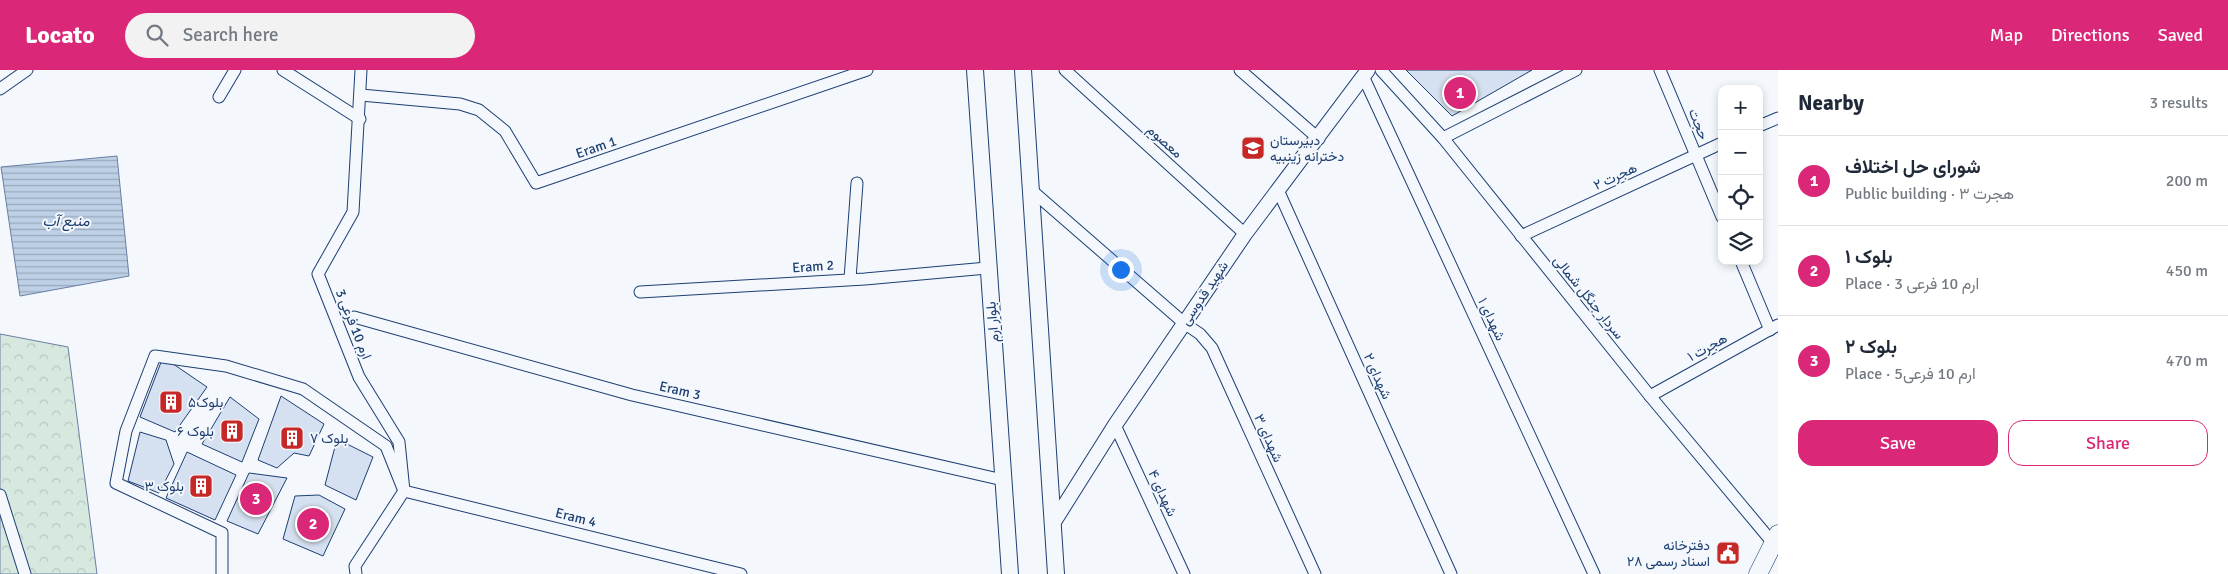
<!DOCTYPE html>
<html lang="en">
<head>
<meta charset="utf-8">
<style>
	:root { --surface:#fff; --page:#f2f2f3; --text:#1f2937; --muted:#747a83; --line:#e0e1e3; --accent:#db2777 }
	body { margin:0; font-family:Signika,Vazirmatn,sans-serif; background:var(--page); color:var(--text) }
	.controls { position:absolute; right:15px; top:15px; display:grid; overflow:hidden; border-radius:10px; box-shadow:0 2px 8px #0003 }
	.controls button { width:45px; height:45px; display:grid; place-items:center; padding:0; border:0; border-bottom:1px solid var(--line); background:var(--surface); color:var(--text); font:25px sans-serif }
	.you { position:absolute; left:1120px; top:199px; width:18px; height:18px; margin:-12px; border:4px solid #fff; border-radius:50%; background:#1a73e8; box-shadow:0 0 0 8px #1a73e833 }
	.badge { display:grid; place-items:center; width:32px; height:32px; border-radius:50%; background:var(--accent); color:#fff; font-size:16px; font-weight:700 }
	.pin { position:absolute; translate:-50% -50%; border:2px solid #fff; box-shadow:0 1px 5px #0006 }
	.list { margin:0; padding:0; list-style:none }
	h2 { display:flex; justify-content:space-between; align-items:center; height:65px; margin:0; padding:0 20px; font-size:21px }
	h2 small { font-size:16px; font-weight:400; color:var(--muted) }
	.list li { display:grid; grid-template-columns:32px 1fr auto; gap:15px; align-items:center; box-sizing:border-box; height:90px; padding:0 20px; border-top:1px solid var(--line) }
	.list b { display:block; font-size:19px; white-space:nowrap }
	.list p { margin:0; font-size:16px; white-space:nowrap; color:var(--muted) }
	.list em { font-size:16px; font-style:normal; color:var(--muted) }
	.actions { display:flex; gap:10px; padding:15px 20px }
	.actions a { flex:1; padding:11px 0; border:1px solid var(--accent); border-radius:15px; text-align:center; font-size:18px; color:var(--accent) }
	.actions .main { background:var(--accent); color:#fff }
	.icon { flex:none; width:28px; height:28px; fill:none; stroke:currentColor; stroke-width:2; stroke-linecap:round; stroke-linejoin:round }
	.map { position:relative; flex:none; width:1778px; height:504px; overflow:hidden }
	header { display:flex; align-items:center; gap:30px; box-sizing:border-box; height:70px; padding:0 25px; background:var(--accent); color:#fff }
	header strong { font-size:24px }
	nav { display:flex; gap:28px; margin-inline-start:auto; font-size:18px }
	.search { width:350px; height:45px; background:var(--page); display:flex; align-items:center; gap:12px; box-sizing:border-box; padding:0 18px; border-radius:28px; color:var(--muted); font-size:19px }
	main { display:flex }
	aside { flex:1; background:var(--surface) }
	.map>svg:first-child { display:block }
	.forest { fill:url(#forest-crowns); stroke:#687fa3 }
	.water { fill:url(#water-rules); stroke:#687fa3 }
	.building { fill:#d5e0f0; stroke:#1d3f73 }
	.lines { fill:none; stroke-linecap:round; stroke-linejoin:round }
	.minor-casing { stroke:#1d3f73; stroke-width:13 }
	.tertiary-casing { stroke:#1d3f73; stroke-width:16 }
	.secondary-casing { stroke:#1d3f73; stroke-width:18 }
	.primary-casing { stroke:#1d3f73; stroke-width:19 }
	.minor { stroke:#f4f7fb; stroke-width:11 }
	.tertiary { stroke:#f4f7fb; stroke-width:14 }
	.secondary { stroke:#f4f7fb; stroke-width:16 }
	.primary { stroke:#f4f7fb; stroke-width:18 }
	.labels { text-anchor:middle; stroke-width:4; stroke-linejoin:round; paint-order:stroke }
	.street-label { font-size:14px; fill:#1d3f73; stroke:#f4f7fb }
	.poi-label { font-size:14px; fill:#1d3f73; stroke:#f4f7fb; text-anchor:start }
	.water-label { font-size:15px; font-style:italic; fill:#1d3f73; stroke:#f4f7fb }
</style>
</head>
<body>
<header>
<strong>Locato</strong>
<div class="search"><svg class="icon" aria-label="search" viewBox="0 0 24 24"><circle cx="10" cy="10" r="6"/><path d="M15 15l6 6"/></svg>Search here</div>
<nav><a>Map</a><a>Directions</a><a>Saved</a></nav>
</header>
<main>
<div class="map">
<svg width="1778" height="504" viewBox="0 0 1778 504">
	<defs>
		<pattern id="forest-crowns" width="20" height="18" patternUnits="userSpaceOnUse" patternTransform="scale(1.25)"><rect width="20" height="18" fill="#d7e8df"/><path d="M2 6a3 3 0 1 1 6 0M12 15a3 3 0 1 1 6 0" fill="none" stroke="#b8c8c3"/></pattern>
		<pattern id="water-rules" width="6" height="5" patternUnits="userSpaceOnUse" patternTransform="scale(1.25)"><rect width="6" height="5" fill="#bed0e5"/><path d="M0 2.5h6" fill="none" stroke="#9aaabe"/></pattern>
	</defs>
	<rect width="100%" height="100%" fill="#f4f7fb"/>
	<!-- forest -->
	<polygon class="forest" points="0,264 68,277 97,504 0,504"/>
	<!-- water -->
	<polygon class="water" points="117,86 129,206 20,226 1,97"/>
	<!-- building -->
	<g class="building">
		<polygon points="1406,0 1532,0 1452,46"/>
		<polygon points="163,287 207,317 175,362 140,347"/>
		<polygon points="281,326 324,354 309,386 294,383 277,398 258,390"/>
		<polygon points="230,327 259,349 242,392 202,374"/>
		<polygon points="140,362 166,370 174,394 159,423 128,411"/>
		<polygon points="337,369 373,387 356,430 325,415"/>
		<polygon points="187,382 236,405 215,450 166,428"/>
		<polygon points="249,403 287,408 258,464 227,451"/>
		<polygon points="319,425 345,439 323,486 283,469 295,426"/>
	</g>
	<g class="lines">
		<!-- minor casing -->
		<g class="minor-casing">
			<g id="minor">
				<polyline points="283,0 360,49"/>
				<polyline points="1065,0 1245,164"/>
				<polyline points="1240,0 1319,69"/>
				<polyline points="1381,0 1443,68 1650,326 1773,473"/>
				<polyline points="1660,0 1722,147"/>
				<polyline points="1363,6 1594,504"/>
				<polyline points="0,19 27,0"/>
				<polyline points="361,25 460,34 479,40 505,61 536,113 867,0"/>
				<polyline points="219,27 235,0"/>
				<polyline points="1759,56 1778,48"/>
				<polyline points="1443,68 1576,0"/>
				<polyline points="1030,119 1184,253 1200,264 1212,278 1315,504"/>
				<polyline points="1278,120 1451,504"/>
				<polyline points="1521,166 1722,73"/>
				<polyline points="1741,191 1770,260"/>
				<polyline points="850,209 857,113"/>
				<polyline points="640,222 865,209 987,198"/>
				<polyline points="354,247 632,325 1003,410"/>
				<polyline points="1650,326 1778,255"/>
				<polyline points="1115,355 1184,504"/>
				<polyline points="0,425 25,504"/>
				<polyline points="222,504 222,463 116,413 126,361 155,286 226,296 303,319 386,376 404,421 741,504"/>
				<polyline points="356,504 355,496 404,421 399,372 359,307 318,204 353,142 361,0"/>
			</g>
		</g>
		<!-- tertiary casing -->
		<g class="tertiary-casing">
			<polyline id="tertiary" points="1052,455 1115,355 1245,164 1368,0"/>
		</g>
		<!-- secondary casing -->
		<g class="secondary-casing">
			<g id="secondary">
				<polyline points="975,0 1010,504"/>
				<polyline points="1023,0 1056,504"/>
			</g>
		</g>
		<!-- primary casing -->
		<g class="primary-casing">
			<polyline id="primary" points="1758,504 1778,464"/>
		</g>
		<!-- minor -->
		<use href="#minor" class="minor"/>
		<!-- tertiary -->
		<use href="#tertiary" class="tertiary"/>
		<!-- secondary -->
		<use href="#secondary" class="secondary"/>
		<!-- primary -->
		<use href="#primary" class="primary"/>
	</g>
	<!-- icons -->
	<defs>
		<g id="school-square" transform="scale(1.25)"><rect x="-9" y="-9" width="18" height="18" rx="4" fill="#c62828" stroke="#f4f7fb"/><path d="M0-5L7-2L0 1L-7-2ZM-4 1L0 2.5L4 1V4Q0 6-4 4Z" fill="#fff"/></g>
		<g id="building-square" transform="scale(1.25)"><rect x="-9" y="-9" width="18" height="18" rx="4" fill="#c62828" stroke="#f4f7fb"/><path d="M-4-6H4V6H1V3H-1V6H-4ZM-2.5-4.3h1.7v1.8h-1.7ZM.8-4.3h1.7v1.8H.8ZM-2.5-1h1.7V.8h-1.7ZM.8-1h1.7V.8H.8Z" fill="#fff"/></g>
		<g id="civic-square" transform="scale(1.25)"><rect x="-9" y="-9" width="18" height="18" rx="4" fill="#c62828" stroke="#f4f7fb"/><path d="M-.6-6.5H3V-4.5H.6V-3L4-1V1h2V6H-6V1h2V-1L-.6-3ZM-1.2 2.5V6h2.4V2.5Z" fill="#fff"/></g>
	</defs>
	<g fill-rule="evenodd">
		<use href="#school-square" x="1253" y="78"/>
		<use href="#building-square" x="171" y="332"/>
		<use href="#building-square" x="232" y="361"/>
		<use href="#building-square" x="292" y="368"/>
		<use href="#building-square" x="201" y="416"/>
		<use href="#civic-square" x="1728" y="483"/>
	</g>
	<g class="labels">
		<!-- street labels -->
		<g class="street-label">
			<text transform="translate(1699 54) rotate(68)" y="5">حجت</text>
			<text transform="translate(1165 71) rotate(42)" y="5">معصوم</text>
			<text transform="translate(596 77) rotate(-19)" y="5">Eram 1</text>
			<text transform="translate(1615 106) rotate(-25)" y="5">هجرت ۲</text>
			<text transform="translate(813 196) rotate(-4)" y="5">Eram 2</text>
			<text transform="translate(1204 223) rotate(-56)" y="5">شهید قدوسی</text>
			<text transform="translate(1589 227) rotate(51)" y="5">سردار جنگل شمالی</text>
			<text transform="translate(1492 249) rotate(65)" y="5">شهدای ۱</text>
			<text transform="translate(992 252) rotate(-95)" y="5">بلوار ارم</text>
			<text transform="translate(354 254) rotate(68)" y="5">ارم 10 فرعی 3</text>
			<text transform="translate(1707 277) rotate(-29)" y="5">هجرت ۱</text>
			<text transform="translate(1378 306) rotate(66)" y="5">شهدای ۲</text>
			<text transform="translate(680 320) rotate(13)" y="5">Eram 3</text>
			<text transform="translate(1269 368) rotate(66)" y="5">شهدای ۳</text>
			<text transform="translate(1163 423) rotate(65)" y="5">شهدای ۴</text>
			<text transform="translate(576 447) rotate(14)" y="5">Eram 4</text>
		</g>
		<!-- poi labels -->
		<g class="poi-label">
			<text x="1270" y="75">دبیرستان<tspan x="1270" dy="16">دخترانه زینبیه</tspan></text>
			<text x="188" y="337">بلوک۵</text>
			<text x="214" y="366" text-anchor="end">بلوک ۶</text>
			<text x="310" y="373">بلوک ۷</text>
			<text x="184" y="421" text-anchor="end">بلوک ۳</text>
			<text x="1710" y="480" text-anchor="end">دفترخانه<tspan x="1710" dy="16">اسناد رسمی ۲۸</tspan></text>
		</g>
		<!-- water labels -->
		<g class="water-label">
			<text x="66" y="156">منبع آب</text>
		</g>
	</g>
</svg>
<div class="controls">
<button>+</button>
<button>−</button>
<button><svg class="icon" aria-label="locate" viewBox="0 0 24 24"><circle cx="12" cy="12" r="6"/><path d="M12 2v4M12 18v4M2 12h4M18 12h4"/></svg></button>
<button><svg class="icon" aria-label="layers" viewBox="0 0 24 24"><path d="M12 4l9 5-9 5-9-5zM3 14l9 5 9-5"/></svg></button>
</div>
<div class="you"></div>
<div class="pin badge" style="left:1460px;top:23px">1</div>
<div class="pin badge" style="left:313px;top:454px">2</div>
<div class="pin badge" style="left:256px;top:429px">3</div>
</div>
<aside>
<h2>Nearby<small>3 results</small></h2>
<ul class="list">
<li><span class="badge">1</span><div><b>شورای حل اختلاف</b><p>Public building · هجرت ۳</p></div><em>200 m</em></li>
<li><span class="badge">2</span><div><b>بلوک ۱</b><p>Place · ارم 10 فرعی 3</p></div><em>450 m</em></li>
<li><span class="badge">3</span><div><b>بلوک ۲</b><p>Place · ارم 10 فرعی5</p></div><em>470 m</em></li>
</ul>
<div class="actions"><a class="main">Save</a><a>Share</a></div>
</aside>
</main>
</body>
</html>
